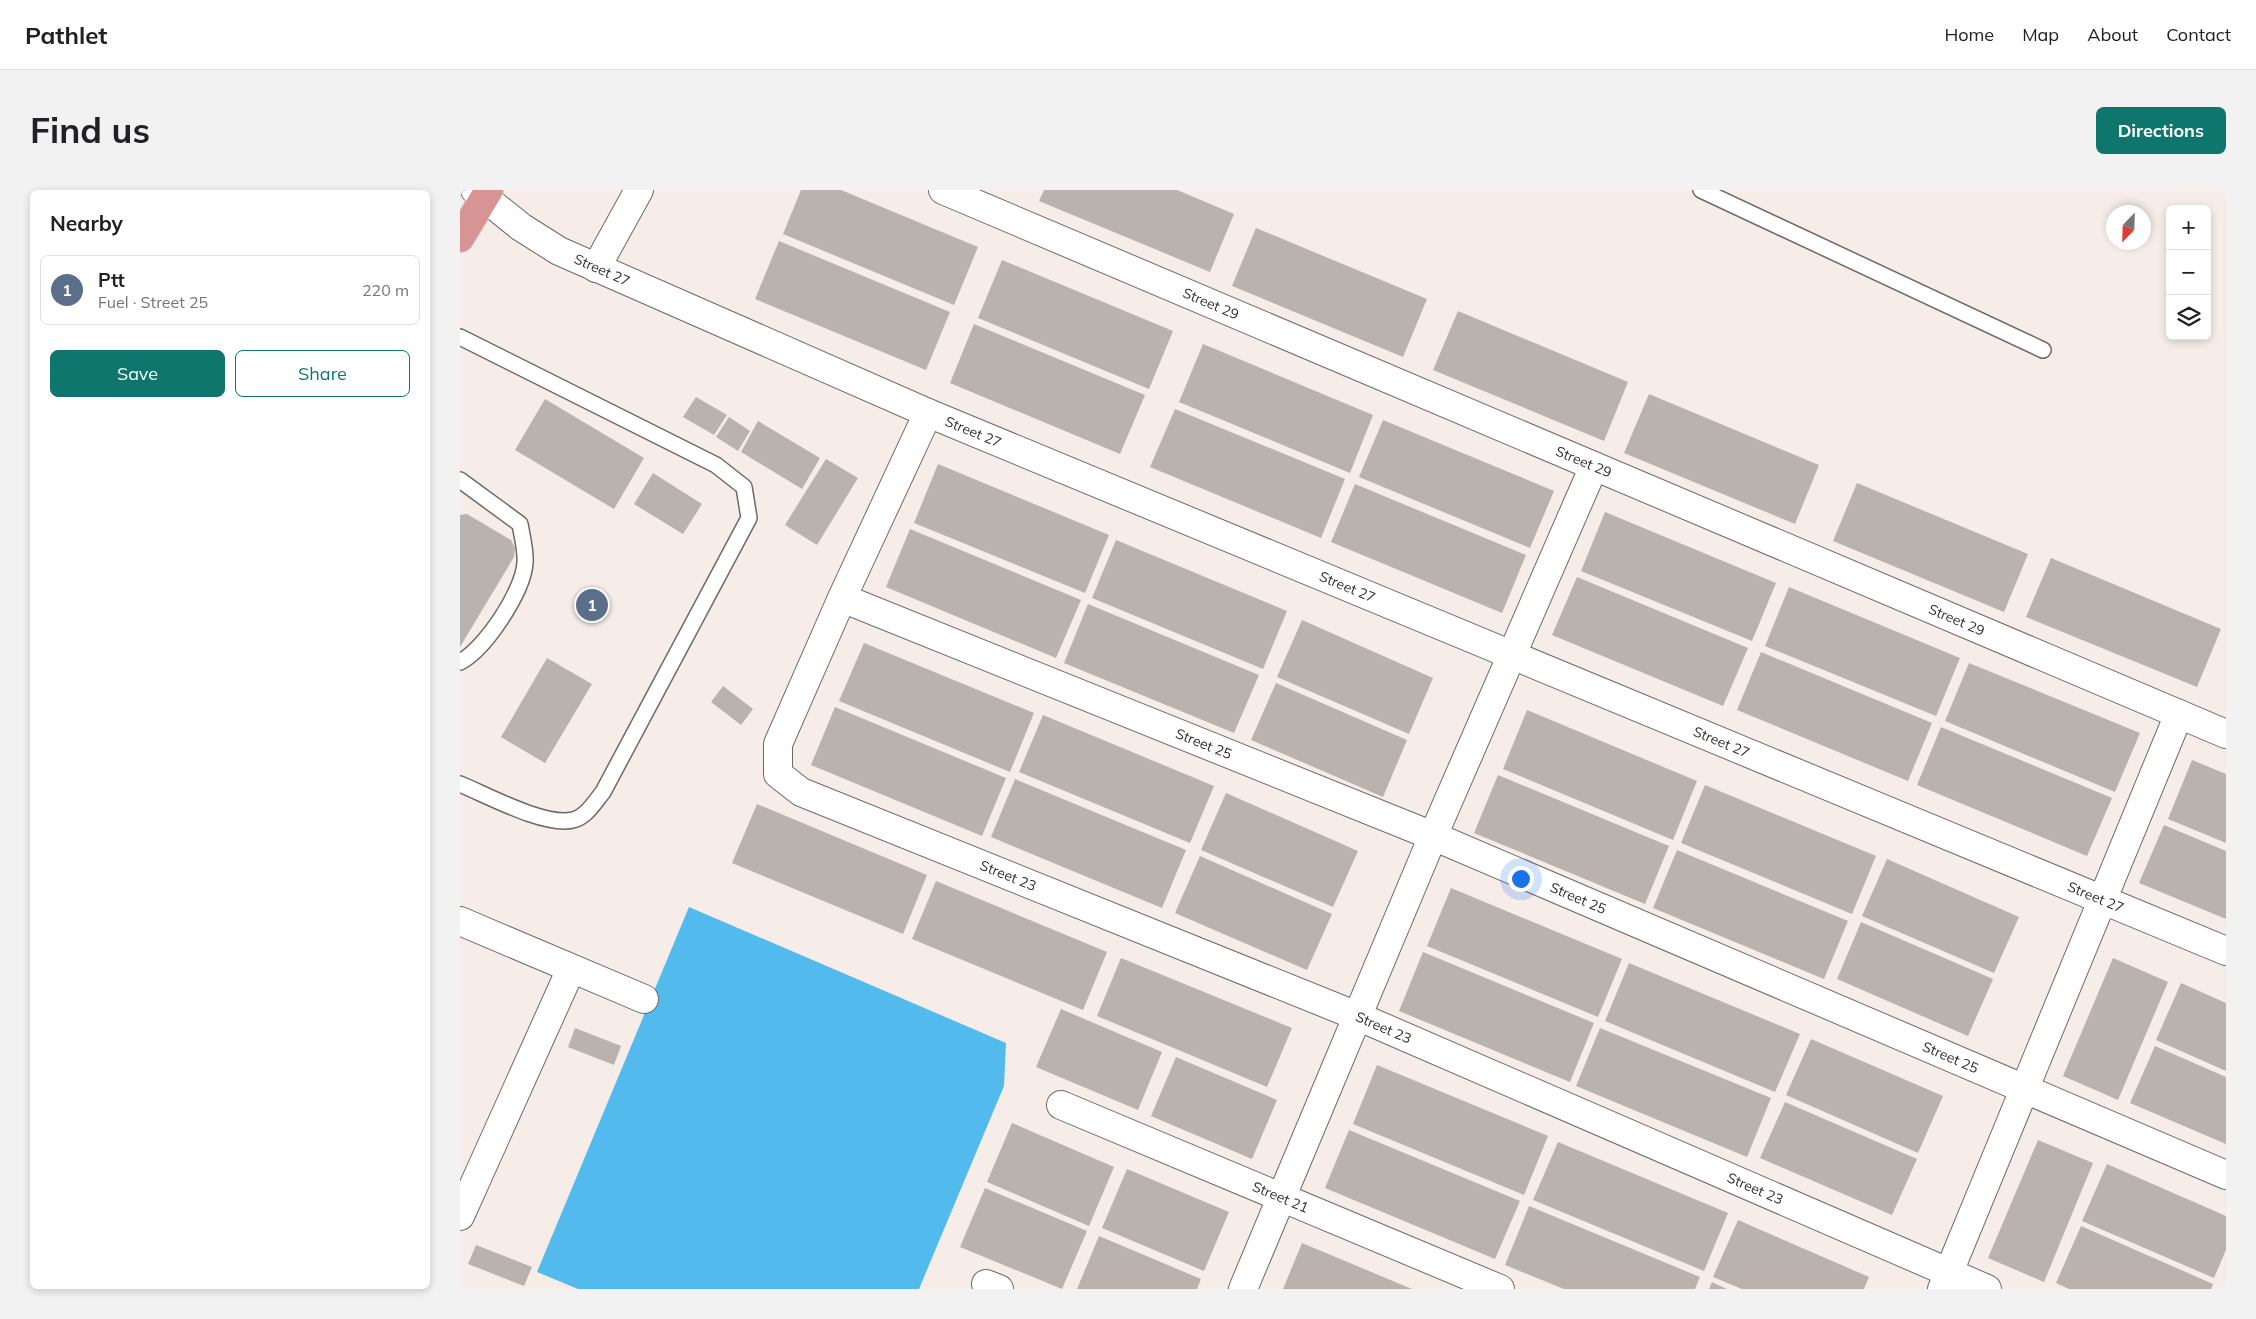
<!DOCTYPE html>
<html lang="en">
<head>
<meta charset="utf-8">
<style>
	:root { --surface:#fff; --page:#f2f2f2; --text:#202124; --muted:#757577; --line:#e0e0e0; --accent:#0f766e }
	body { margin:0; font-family:Mulish,sans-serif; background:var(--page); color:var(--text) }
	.controls { position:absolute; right:15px; top:15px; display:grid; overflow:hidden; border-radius:8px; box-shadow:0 2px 8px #0003 }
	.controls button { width:45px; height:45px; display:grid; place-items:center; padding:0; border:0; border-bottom:1px solid var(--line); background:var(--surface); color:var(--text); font:25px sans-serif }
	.compass { position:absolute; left:1646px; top:15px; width:45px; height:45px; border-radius:50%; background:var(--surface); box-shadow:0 2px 8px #0003; rotate:203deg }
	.you { position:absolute; left:1060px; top:688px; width:18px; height:18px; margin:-12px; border:4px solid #fff; border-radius:50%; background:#1a73e8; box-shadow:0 0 0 8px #1a73e833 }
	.badge { display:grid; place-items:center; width:32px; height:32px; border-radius:50%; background:var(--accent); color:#fff; font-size:16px; font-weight:700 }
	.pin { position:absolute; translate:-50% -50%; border:2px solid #fff; box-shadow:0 1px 5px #0006 }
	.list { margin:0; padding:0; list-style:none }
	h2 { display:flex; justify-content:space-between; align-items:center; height:65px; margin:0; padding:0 20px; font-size:21px }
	h2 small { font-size:16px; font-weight:400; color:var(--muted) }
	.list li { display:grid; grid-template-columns:32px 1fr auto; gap:15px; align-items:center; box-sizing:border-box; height:70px; margin:0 10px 10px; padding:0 10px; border:1px solid var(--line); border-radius:8px }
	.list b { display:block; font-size:19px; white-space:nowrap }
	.list p { margin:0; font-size:16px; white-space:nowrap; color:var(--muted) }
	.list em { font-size:16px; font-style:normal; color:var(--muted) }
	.actions { display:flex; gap:10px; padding:15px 20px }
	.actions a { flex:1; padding:11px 0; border:1px solid var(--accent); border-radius:8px; text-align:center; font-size:18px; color:var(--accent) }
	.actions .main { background:var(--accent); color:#fff }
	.icon { flex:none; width:28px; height:28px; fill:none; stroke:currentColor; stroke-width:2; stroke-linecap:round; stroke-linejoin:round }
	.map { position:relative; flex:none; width:1766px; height:1099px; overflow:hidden; border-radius:8px }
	header { display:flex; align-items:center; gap:30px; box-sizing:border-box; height:70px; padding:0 25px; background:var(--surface); border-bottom:1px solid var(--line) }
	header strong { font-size:24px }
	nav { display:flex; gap:28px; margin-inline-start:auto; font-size:18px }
	.intro { display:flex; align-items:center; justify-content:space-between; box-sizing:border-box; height:120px; padding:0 30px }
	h1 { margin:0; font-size:35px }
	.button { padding:12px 22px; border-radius:8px; background:var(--accent); color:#fff; font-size:18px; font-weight:700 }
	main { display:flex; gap:30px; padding:0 30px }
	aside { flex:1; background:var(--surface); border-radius:8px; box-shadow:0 2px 8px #0003 }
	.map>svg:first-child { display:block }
	.water { fill:#53baee }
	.building { fill:#bab2ad }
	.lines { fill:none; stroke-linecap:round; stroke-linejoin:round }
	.service-casing { stroke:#716965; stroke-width:18 }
	.minor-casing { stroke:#716965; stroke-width:30 }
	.trunk-casing { stroke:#cdcccc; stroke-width:30 }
	.service { stroke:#fff; stroke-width:15 }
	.minor { stroke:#fff; stroke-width:28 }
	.trunk { stroke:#d89394; stroke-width:28 }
	.labels { text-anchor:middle; stroke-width:4; stroke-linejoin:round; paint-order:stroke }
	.street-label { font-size:14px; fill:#302c2b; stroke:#fefcfb }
</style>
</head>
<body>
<header>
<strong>Pathlet</strong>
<nav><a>Home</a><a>Map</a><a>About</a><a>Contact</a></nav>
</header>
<div class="intro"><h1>Find us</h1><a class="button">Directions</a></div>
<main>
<aside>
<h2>Nearby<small></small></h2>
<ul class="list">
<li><span class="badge" style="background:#5c6f8a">1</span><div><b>Ptt</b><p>Fuel · Street 25</p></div><em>220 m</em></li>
</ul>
<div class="actions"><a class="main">Save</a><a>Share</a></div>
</aside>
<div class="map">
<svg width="1766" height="1099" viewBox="0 0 1766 1099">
	<rect width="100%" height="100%" fill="#f6ede8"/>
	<!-- water -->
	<polygon class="water" points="229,717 546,853 544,896 459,1099 118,1099 77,1082"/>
	<!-- building -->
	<g class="building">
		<polygon points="341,0 381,0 518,57 494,115 323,44"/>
		<polygon points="584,0 717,0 774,24 750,82 579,11"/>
		<polygon points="796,38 967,109 943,167 772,96"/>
		<polygon points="319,51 490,122 466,180 295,109"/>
		<polygon points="542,70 713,141 689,199 518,128"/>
		<polygon points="998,121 1168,192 1144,251 973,180"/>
		<polygon points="514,134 685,205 660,264 490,193"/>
		<polygon points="743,154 913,225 890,283 719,212"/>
		<polygon points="1189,204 1359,275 1335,334 1164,263"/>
		<polygon points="236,207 267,225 254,245 223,227"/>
		<polygon points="85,209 184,268 154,319 55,260"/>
		<polygon points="715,219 885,289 861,348 690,277"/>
		<polygon points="269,227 290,241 278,261 256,247"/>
		<polygon points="923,230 1094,301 1070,358 899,287"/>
		<polygon points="298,231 360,268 342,299 281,262"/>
		<polygon points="366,269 398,288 357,355 325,335"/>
		<polygon points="478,274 649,345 625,403 454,333"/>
		<polygon points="193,283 242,314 223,344 174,314"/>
		<polygon points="1397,293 1568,364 1544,422 1373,351"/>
		<polygon points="895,294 1066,365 1042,423 871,352"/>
		<polygon points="1145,322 1316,393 1292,451 1121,381"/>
		<polygon points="7,324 51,350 55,358 54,367 0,457 0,325"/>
		<polygon points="450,339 621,410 596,468 426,397"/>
		<polygon points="656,350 827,421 803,479 632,408"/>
		<polygon points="1591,368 1761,439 1737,497 1566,427"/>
		<polygon points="1117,387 1288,458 1263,516 1092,445"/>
		<polygon points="1329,397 1500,468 1476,526 1305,456"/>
		<polygon points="628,414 799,485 774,543 604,473"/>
		<polygon points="842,430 973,488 949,544 817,487"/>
		<polygon points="404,453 574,523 550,582 379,511"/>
		<polygon points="1301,462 1472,533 1448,591 1277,520"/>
		<polygon points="87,468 132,494 85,573 41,547"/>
		<polygon points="1509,473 1680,543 1655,602 1485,531"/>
		<polygon points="816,493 947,550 923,607 791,550"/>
		<polygon points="263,496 293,519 281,535 251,512"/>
		<polygon points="375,517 546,588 522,646 351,575"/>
		<polygon points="1067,520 1237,591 1213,650 1043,579"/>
		<polygon points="583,525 754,596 730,653 559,582"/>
		<polygon points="1481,537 1652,608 1627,666 1457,595"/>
		<polygon points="1732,570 1766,584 1766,653 1708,629"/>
		<polygon points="1038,585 1209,656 1185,714 1014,643"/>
		<polygon points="555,589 726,660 702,718 531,647"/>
		<polygon points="1245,595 1416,666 1392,724 1221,653"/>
		<polygon points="766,603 898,661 873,717 741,660"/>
		<polygon points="297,614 467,685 443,744 272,673"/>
		<polygon points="1704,635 1766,661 1766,729 1679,693"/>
		<polygon points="1217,660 1388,731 1364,789 1193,718"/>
		<polygon points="740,666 872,724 847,780 715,723"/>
		<polygon points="1427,669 1559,727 1534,783 1402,726"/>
		<polygon points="476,691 647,762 623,820 452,749"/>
		<polygon points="991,698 1162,769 1138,827 967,756"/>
		<polygon points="1401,732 1533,789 1508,846 1377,789"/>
		<polygon points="963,762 1134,833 1110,892 939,821"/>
		<polygon points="661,768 832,838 807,897 637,826"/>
		<polygon points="1653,768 1708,792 1658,910 1603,886"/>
		<polygon points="1169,773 1340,844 1315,902 1145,831"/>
		<polygon points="1721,793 1766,813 1766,881 1696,850"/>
		<polygon points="601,819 702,862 678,920 576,877"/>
		<polygon points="115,838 161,856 154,875 108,857"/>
		<polygon points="1140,838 1311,908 1287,967 1116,896"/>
		<polygon points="1351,849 1483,906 1458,963 1326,905"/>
		<polygon points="1695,856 1766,887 1766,954 1670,913"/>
		<polygon points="716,867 817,910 792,969 691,926"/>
		<polygon points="917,875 1088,946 1064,1005 893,934"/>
		<polygon points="1325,912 1457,969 1432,1025 1300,968"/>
		<polygon points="552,933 654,977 629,1036 527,992"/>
		<polygon points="889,940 1060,1011 1035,1069 865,998"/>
		<polygon points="1578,950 1633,973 1584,1092 1528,1068"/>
		<polygon points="1098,952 1268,1023 1244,1081 1073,1010"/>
		<polygon points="1647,974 1766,1026 1766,1060 1754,1088 1622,1031"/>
		<polygon points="667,979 769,1022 744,1081 642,1038"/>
		<polygon points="525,998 627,1041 602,1099 500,1057"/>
		<polygon points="1069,1016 1240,1087 1235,1099 1104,1099 1045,1075"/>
		<polygon points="1278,1030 1409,1087 1404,1099 1282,1099 1253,1087"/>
		<polygon points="1621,1036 1753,1094 1751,1099 1609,1099 1596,1093"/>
		<polygon points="639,1046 741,1089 737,1099 617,1099"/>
		<polygon points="842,1053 952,1099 823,1099"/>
		<polygon points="16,1055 72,1077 64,1096 8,1074"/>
		<polygon points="1252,1092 1267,1099 1249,1099"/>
	</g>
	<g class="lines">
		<!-- service casing -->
		<g class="service-casing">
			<g id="service">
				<polyline points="1241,0 1583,160"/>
				<path d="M0 147 256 275 284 297 289 328 143 602C135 612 126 627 113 630 85 637 27 605 0 594"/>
				<path d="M0 290 60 334C62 346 66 361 65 373 63 402 25 459 0 472"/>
			</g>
		</g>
		<!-- minor casing -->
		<g class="minor-casing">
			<g id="minor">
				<path id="s1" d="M15 0 61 37 99 61 468 223 1766 761"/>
				<path id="s2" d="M483 0 1766 544"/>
				<polyline points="136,78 179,0"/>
				<path id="s3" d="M468 223 382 408 318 554V584L341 602 897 826 1527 1099"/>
				<path id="s4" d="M382 408 973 646 1766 985"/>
				<polyline points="0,731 184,809"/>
				<path id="s5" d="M601 915 1040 1099"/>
				<polyline points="0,1026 111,779"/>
				<polyline points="526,1094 539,1099"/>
				<polyline points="783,1099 973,646 1134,276"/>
				<polyline points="1482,1099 1719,524"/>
			</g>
		</g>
		<!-- trunk casing -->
		<g class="trunk-casing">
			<polyline id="trunk" points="0,48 29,0"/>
		</g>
		<!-- service -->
		<use href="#service" class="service"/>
		<!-- minor -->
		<use href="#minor" class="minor"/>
		<!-- trunk -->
		<use href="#trunk" class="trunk"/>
	</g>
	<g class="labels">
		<!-- street labels -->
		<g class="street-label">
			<text dy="5" stroke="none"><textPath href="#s1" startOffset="151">Street 27</textPath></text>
			<text dy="5" stroke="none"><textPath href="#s2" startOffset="291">Street 29</textPath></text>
			<text dy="5" stroke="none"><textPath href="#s1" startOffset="556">Street 27</textPath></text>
			<text dy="5" stroke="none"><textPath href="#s2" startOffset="696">Street 29</textPath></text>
			<text dy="5" stroke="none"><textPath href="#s1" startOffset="961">Street 27</textPath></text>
			<text dy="5" stroke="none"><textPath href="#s2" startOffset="1101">Street 29</textPath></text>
			<text dy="5" stroke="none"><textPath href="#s1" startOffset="1366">Street 27</textPath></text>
			<text dy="5" stroke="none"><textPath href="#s4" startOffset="390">Street 25</textPath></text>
			<text dy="5" stroke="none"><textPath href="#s3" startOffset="646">Street 23</textPath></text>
			<text dy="5" stroke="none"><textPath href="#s4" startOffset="795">Street 25</textPath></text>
			<text dy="5" stroke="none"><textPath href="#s1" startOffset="1771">Street 27</textPath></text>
			<text dy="5" stroke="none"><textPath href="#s3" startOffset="1051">Street 23</textPath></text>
			<text dy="5" stroke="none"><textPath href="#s4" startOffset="1200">Street 25</textPath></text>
			<text dy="5" stroke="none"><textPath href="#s3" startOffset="1456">Street 23</textPath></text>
			<text dy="5" stroke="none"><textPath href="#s5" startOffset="238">Street 21</textPath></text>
		</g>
	</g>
</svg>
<div class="controls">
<button>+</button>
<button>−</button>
<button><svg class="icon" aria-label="layers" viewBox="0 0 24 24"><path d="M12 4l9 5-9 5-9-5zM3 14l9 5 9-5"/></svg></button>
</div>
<svg class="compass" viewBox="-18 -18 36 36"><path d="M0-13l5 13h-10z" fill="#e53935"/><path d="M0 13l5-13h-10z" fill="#757577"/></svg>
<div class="you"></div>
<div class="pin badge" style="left:132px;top:415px;background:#5c6f8a">1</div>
</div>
</main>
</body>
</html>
